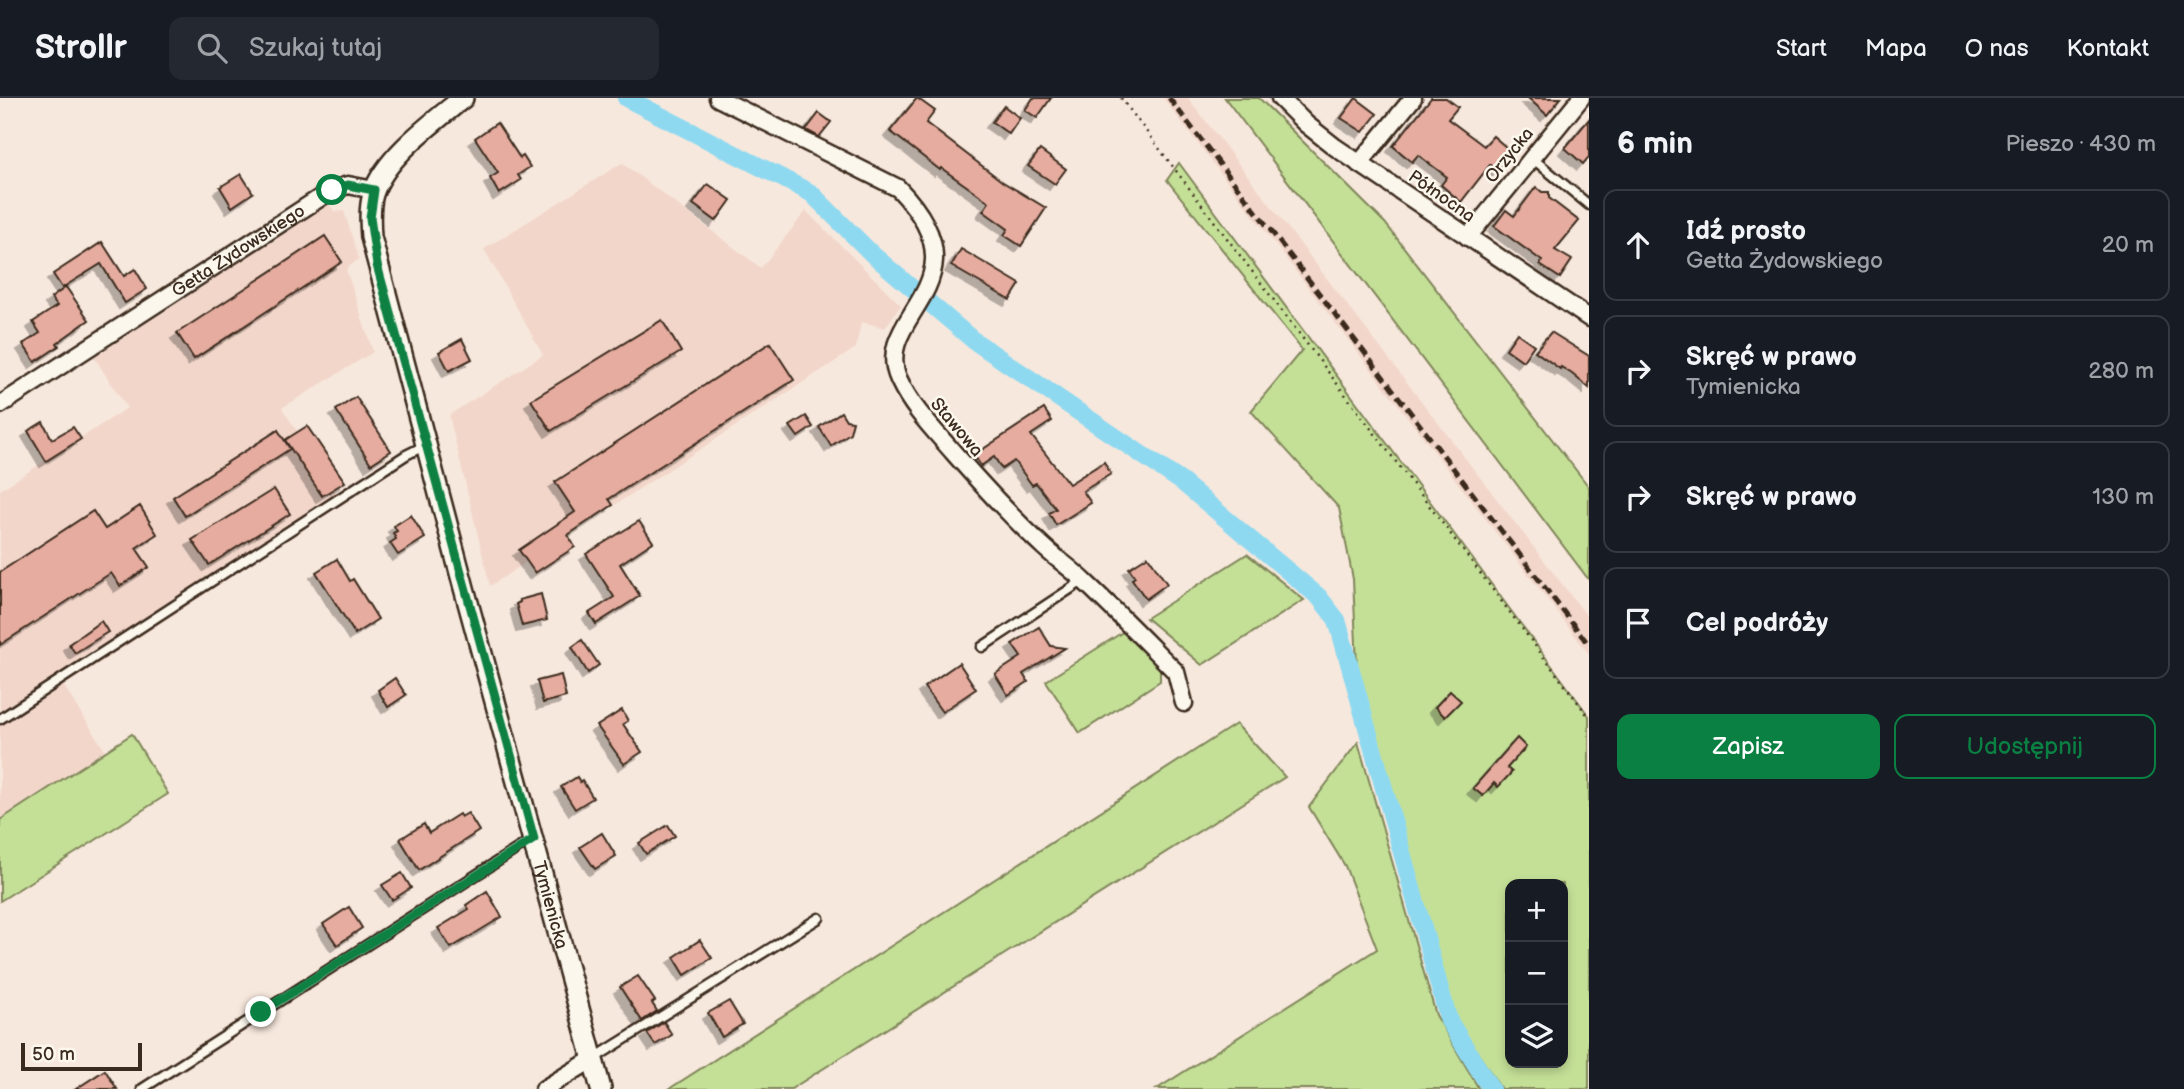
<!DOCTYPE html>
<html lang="pl">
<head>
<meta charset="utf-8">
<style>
	:root { --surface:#171b24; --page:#242831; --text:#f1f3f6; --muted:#9ea1a6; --line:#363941; --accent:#0b8043 }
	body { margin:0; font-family:"Balsamiq Sans",sans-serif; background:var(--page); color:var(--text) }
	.controls { position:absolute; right:21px; bottom:21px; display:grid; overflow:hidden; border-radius:14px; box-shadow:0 4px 10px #0003 }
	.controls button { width:63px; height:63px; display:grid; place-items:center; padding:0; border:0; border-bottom:2px solid var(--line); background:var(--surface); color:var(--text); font:35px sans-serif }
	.scale { position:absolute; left:21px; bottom:18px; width:121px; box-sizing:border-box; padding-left:7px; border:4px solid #3b2a1e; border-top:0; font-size:19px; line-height:24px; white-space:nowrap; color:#3b2a1e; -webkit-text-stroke:5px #fbf7ec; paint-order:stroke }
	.stop { position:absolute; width:21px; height:21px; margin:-16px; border:5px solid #0b8043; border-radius:50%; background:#fff }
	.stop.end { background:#0b8043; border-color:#fff; box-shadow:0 2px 7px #0008 }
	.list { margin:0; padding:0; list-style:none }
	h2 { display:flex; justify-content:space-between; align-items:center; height:91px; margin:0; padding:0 28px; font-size:30px }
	h2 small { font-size:23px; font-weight:400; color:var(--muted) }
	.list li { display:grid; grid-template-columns:46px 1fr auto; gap:21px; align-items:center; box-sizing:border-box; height:112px; margin:0 14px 14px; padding:0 14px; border:2px solid var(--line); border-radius:14px }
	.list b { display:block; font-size:26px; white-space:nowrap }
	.list p { margin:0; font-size:23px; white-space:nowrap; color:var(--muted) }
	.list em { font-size:23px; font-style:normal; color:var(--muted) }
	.actions { display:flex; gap:14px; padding:21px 28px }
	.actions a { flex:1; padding:16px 0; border:2px solid var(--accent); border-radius:14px; text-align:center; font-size:24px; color:var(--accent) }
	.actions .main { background:var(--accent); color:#fff }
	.icon { flex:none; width:38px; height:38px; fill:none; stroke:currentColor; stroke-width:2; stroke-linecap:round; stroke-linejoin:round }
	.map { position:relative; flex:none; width:1589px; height:991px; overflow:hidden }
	header { display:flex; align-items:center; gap:42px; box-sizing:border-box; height:98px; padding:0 35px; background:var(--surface); border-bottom:2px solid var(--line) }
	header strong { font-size:33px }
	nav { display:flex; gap:38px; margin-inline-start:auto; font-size:24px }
	.search { width:490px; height:63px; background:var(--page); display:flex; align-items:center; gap:18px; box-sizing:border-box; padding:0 24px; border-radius:14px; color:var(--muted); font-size:26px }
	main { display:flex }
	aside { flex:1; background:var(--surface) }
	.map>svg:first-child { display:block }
	.built { fill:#f2d6ca }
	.green { fill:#c4e097; stroke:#80855a; stroke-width:2; fill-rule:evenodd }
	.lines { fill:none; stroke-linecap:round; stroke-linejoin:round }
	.canal { stroke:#8fd9f0; stroke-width:18 }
	.building { fill:#e5ac9f; stroke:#3b2a1e; stroke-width:2; filter:url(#shadow) }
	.service-casing { stroke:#3b2a1e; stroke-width:13 }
	.minor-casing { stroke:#3b2a1e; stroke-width:21 }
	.tertiary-casing { stroke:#3b2a1e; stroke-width:24 }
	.path { stroke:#3b2a1e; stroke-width:2.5; stroke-dasharray:2 5; stroke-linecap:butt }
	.service { stroke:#fbf7ec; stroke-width:8 }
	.minor { stroke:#fbf7ec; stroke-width:16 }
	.tertiary { stroke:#fbf7ec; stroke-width:19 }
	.rail { stroke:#3b2a1e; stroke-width:5; stroke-dasharray:10 5; stroke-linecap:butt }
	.route { stroke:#0b8043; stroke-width:9 }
	.labels { text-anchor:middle; stroke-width:5; stroke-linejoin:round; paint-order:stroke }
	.street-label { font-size:18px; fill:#3b2a1e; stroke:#fbf7ec }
</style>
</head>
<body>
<header>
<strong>Strollr</strong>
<div class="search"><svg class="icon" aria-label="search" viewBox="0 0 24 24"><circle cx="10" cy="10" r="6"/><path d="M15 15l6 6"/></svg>Szukaj tutaj</div>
<nav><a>Start</a><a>Mapa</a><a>O nas</a><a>Kontakt</a></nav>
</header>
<main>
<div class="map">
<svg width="1589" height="991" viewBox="0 0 1589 991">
	<defs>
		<filter id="shadow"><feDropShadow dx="-6" dy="6" stdDeviation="0" flood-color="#0004"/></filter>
	</defs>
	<rect width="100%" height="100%" fill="#f7e8dd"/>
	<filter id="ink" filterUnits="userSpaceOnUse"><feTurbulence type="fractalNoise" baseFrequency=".0143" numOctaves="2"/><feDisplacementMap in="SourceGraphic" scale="14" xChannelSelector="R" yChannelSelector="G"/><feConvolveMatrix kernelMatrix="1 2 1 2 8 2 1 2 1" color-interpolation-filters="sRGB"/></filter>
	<g filter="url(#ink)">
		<!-- built -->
		<g class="built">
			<polygon points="1163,0 1188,0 1589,521 1589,556"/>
			<polygon points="622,65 761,170 806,113 901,207 885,230 861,224 856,250 490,488 449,317 543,257 484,151"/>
			<polygon points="329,106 335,114 344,113 359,161 346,171 373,254 282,310 344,405 64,588 106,654 0,722 0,392 127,310 94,259"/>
		</g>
		<!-- green -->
		<g class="green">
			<polygon points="1225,0 1259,0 1385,125 1589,389 1589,482"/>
			<path d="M1179 65 1589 618V991H1501L1454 918 1363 597 1357 567 1353 481 1339 410 1251 313 1302 252 1167 82ZM1510 786H1563V965H1510Z"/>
			<polygon points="1247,456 1304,502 1202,567 1146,520"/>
			<polygon points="1126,532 1160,571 1160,583 1080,635 1046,583"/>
			<polygon points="1236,626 1285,679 791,991 669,991"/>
			<polygon points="132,636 168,696 0,803 0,722"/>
			<polygon points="1358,644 1436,917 1479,991 1157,991 1377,851 1345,768 1309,709"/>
		</g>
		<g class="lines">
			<!-- canal -->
			<polyline class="canal" points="626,0 811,95 872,156 973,242 1182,384 1319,499 1337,522 1449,923 1491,991"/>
		</g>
		<!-- building -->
		<g class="building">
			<polygon points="917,0 935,13 926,25 1003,84 1046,110 1021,148 1004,137 1008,131 983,113 989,104 941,70 940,72 890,33"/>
			<polygon points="1033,0 1051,0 1037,20 1025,12"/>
			<polygon points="1356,0 1377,16 1363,34 1341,20"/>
			<polygon points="1431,0 1446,0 1458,9 1448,21 1484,48 1493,38 1513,55 1498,73 1490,67 1461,104 1441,87 1447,79 1418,57 1412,64 1393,48"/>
			<polygon points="1528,0 1561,0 1547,17"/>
			<polygon points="1004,8 1020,20 1009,36 992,24"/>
			<polygon points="819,15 831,24 819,39 806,32"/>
			<polygon points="1589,21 1589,59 1583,66 1565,50"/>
			<polygon points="497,25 520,60 523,58 530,69 518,77 521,82 499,96 490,80 498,75 475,40"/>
			<polygon points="1040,52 1066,71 1055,86 1028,68"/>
			<polygon points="241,76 253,95 232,109 220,89"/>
			<polygon points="708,86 731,102 716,123 693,106"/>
			<polygon points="1536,89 1542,94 1549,94 1549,100 1579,123 1555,152 1572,162 1560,180 1540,167 1542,163 1494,128 1506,112 1514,118"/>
			<polygon points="325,138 342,164 194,261 177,235"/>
			<polygon points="102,144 124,178 135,171 147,191 125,205 101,166 62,190 53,176"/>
			<polygon points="961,151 1020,186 1010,202 951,168"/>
			<polygon points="66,189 89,222 57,245 59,248 35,264 23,246 40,235 33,224 57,208 51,200"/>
			<polygon points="662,222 681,254 551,333 531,302"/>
			<polygon points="1551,234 1589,258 1589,290 1572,276 1561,269 1560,271 1535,253"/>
			<polygon points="1517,235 1534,247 1523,263 1506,251"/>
			<polygon points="462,241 472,261 449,273 439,254"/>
			<polygon points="770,245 794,282 609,401 613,407 568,437 575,449 535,475 519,452 575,414 555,384"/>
			<polygon points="356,299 391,353 371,366 336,312"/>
			<polygon points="1044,311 1052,323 1031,337 1069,386 1104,364 1111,376 1083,393 1091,405 1056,427 1049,415 1056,411 1036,385 1032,387 1014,363 1002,371 994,359 981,368 974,357"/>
			<polygon points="841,314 846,322 853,323 850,335 831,348 819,329"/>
			<polygon points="806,318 813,329 798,339 790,328"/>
			<polygon points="43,324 52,341 73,329 81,341 46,363 28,333"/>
			<polygon points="307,328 345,384 322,398 285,342"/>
			<polygon points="278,332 290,351 185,418 173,399"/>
			<polygon points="274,391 290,416 209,467 192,442"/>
			<polygon points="140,408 157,436 136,450 149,469 120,488 111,475 0,547 0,474 93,413 105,431"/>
			<polygon points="411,417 425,440 398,457 390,445 396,441 393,435 397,433 394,428"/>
			<polygon points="639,423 653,444 620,466 640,498 596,526 589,515 614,499 586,456"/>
			<polygon points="1148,458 1167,486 1146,501 1132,481 1135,479 1129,470"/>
			<polygon points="337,461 350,483 353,481 378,521 355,536 316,474"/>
			<polygon points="541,496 547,522 522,528 516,506 520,504 519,502"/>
			<polygon points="101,523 108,534 75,555 69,546"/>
			<polygon points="1039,529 1051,548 1065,550 1023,576 1028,584 1008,597 995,576 1021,559 1012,546"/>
			<polygon points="582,542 599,567 588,575 572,549"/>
			<polygon points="959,565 976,591 942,614 924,589"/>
			<polygon points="561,577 566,599 543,605 537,583"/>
			<polygon points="395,580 406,597 388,609 378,592"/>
			<polygon points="1450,593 1461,603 1445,619 1435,609"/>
			<polygon points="622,612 628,623 623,626 642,654 624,666 597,628"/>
			<polygon points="1517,640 1526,649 1507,670 1512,674 1498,689 1494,685 1483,698 1473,690"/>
			<polygon points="577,679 580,684 582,682 593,700 575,711 561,689"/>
			<polygon points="468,715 479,733 419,772 400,741 424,726 429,735 459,716 461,719"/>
			<polygon points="668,727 675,738 646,756 639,745"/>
			<polygon points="602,735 616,758 595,771 580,749"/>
			<polygon points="402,775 411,790 392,802 382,787"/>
			<polygon points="487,793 502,819 451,850 438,830 469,811 466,807"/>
			<polygon points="349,809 362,830 337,847 323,826"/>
			<polygon points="700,842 712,860 685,877 674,859"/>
			<polygon points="638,878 655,903 652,905 657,913 642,923 620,889"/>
			<polygon points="729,903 743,926 722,939 708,915"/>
			<polygon points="664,924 672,937 655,947 647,935"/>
			<polygon points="105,972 117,991 76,991"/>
		</g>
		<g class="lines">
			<!-- service casing -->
			<g class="service-casing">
				<g id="service">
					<polyline points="1532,60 1589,107"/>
					<polyline points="982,549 1084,482"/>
					<polyline points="0,621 406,357 426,347"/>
					<polyline points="593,961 819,820"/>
					<polyline points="142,991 531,742"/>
				</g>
			</g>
			<!-- minor casing -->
			<g class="minor-casing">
				<g id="minor">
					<path d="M718 0 898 90C992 187 869 217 899 282 912 310 933 331 953 354 982 387 1012 420 1045 450 1058 462 1073 472 1085 484 1116 513 1146 544 1176 574L1184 605"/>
					<polyline points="1280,0 1306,26 1335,49 1589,220"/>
					<polyline points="1359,66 1413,0"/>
					<polyline points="1468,139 1581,0"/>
					<path id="s1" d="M0 307 332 92 348 87 374 92"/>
					<polyline points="544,991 593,961"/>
				</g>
			</g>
			<!-- tertiary casing -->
			<g class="tertiary-casing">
				<g id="tertiary">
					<path id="s2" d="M463 0C434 24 385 59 373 96 369 110 370 125 371 139L464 490 601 991"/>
				</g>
			</g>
			<!-- path -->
			<polyline class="path" points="1121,0 1589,619"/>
			<!-- service -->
			<use href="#service" class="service"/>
			<!-- minor -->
			<use href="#minor" class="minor"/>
			<!-- tertiary -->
			<use href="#tertiary" class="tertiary"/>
			<!-- rail -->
			<polyline class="rail" points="1169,0 1589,547"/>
		</g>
	</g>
	<g class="lines" filter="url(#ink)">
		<!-- route -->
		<polyline class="route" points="261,914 534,741 377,167 370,120 374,92 348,87 332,92"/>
	</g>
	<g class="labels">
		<!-- street labels -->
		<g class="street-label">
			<text transform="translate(1509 57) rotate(-51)" y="6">Orzycka</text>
			<text transform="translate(1442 98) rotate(35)" y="6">Północna</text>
			<text dy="6" stroke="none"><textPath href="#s1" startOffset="284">Getta Żydowskiego</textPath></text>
			<text transform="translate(957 329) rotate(50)" y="6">Stawowa</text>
			<text dy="6" stroke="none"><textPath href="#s2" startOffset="868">Tymienicka</textPath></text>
		</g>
	</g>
</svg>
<div class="controls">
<button>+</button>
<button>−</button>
<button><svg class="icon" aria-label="layers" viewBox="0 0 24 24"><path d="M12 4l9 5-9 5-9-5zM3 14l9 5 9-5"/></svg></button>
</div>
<div class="scale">50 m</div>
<div class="stop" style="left:332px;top:92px"></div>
<div class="stop end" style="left:261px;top:914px"></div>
</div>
<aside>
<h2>6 min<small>Pieszo · 430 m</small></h2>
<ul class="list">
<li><svg class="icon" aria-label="ahead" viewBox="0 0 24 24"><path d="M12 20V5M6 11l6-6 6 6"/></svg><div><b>Idź prosto</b><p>Getta Żydowskiego</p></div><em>20 m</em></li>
<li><svg class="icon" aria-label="right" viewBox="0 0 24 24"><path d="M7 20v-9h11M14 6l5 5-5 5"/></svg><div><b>Skręć w prawo</b><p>Tymienicka</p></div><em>280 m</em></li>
<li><svg class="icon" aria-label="right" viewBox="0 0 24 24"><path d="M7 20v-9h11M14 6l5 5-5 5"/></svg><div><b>Skręć w prawo</b></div><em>130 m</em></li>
<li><svg class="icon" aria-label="arrive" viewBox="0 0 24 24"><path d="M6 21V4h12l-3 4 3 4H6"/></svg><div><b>Cel podróży</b></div></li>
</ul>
<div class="actions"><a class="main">Zapisz</a><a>Udostępnij</a></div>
</aside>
</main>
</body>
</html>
